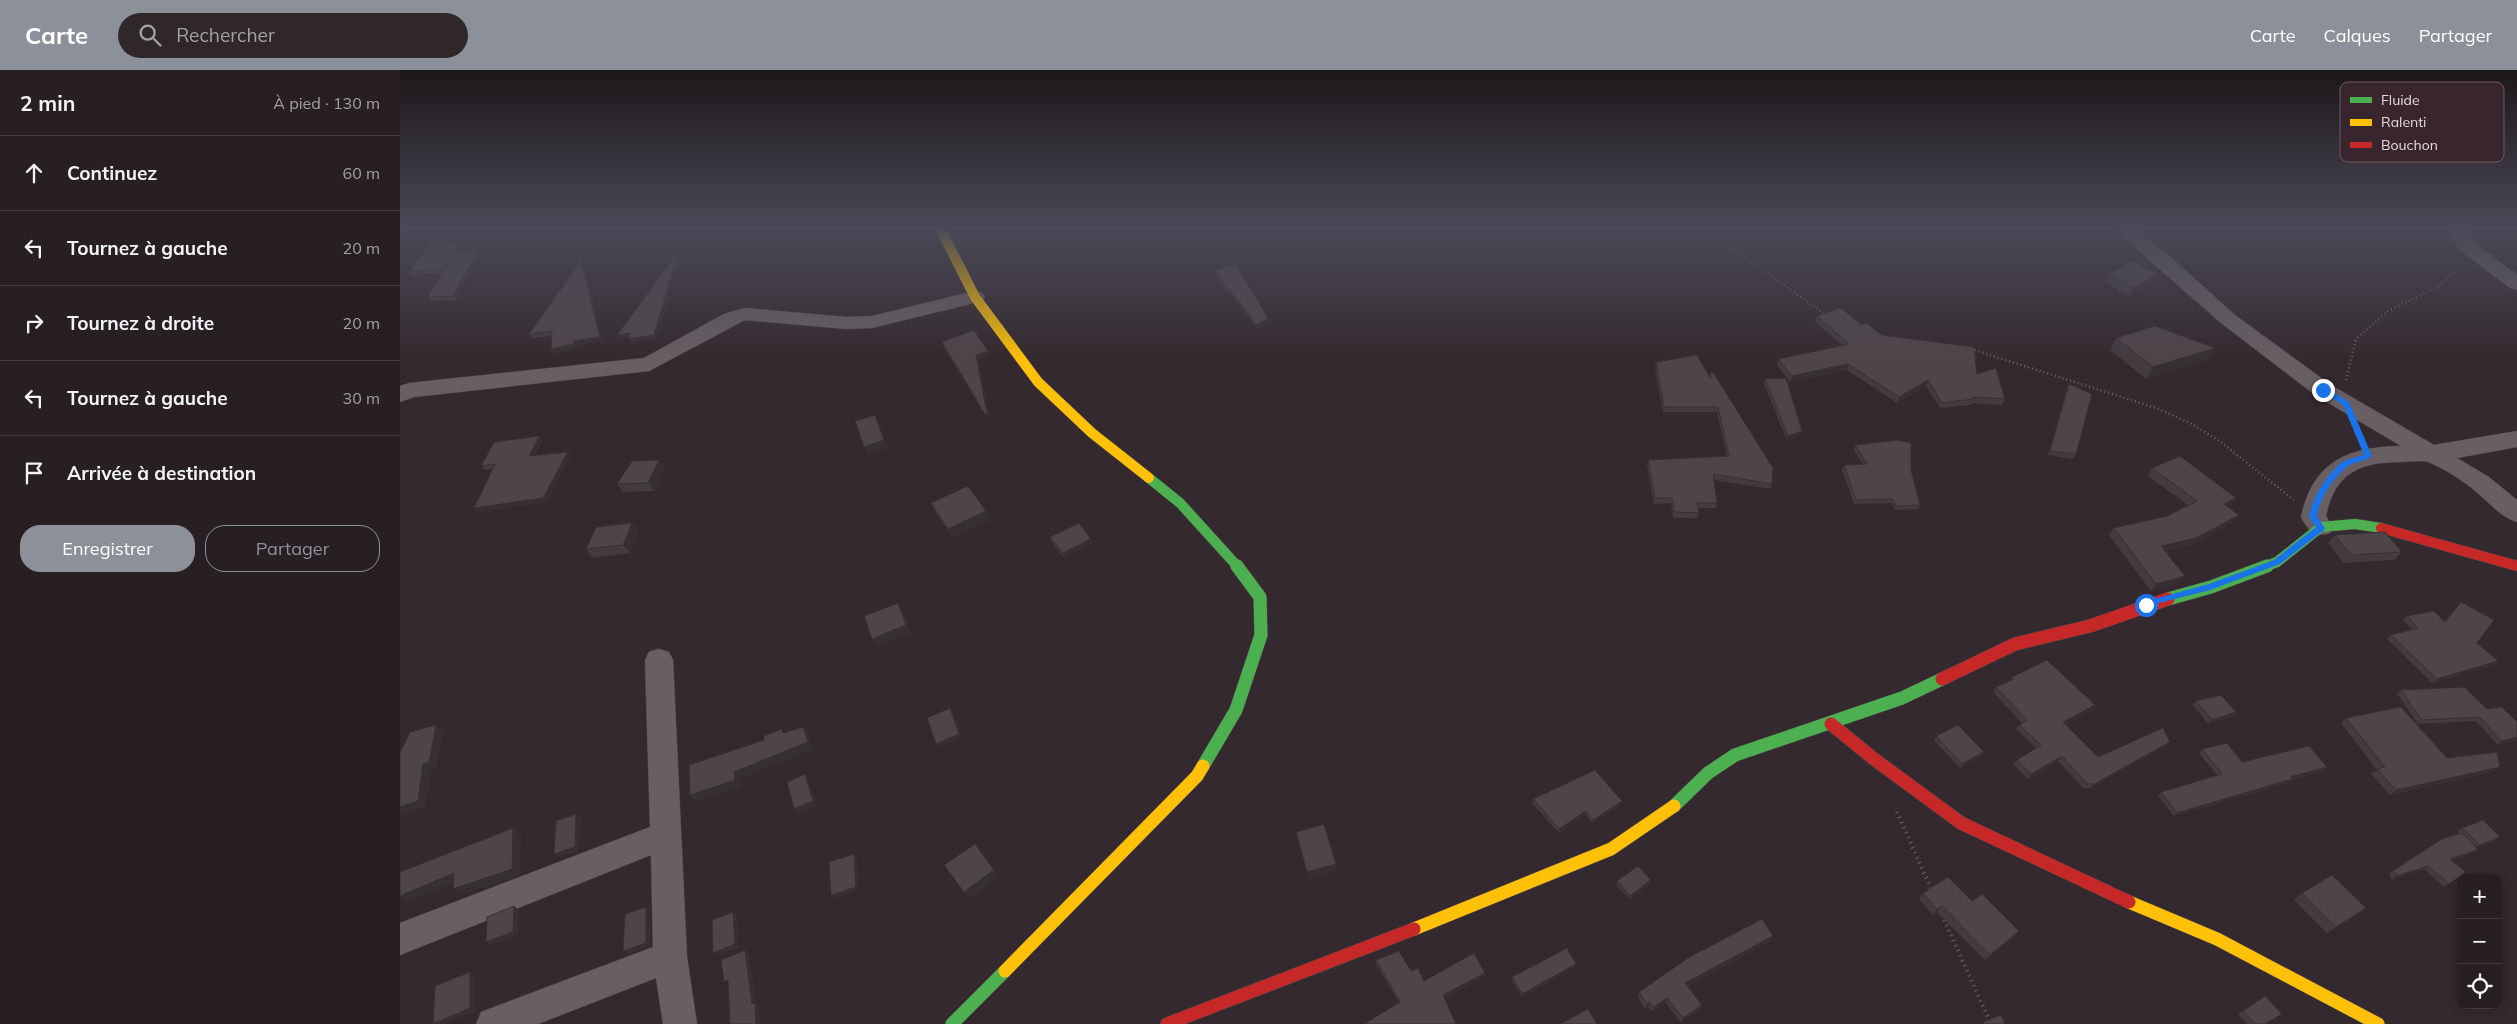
<!DOCTYPE html>
<html lang="fr">
<head>
<meta charset="utf-8">
<style>
	:root { --surface:#271f22; --page:#2f272a; --text:#f1f3f6; --muted:#a4a2a5; --line:#433d40; --accent:#8c9099 }
	body { margin:0; font-family:Mulish,sans-serif; background:var(--page); color:var(--text) }
	.controls { position:absolute; right:15px; bottom:15px; display:grid; overflow:hidden; border-radius:10px; box-shadow:0 2px 12px #0003 }
	.controls button { width:45px; height:45px; display:grid; place-items:center; padding:0; border:0; border-bottom:1px solid var(--line); background:var(--surface); color:var(--text); font:25px sans-serif }
	.stop { position:absolute; width:15px; height:15px; margin:-11px; border:4px solid #1a73e8; border-radius:50%; background:#fff }
	.stop.end { background:#1a73e8; border-color:#fff; box-shadow:0 1px 5px #0008 }
	.list { margin:0; padding:0; list-style:none }
	h2 { display:flex; justify-content:space-between; align-items:center; height:65px; margin:0; padding:0 20px; font-size:21px }
	h2 small { font-size:16px; font-weight:400; color:var(--muted) }
	.list li { display:grid; grid-template-columns:32px 1fr auto; gap:15px; align-items:center; box-sizing:border-box; height:75px; padding:0 20px; border-top:1px solid var(--line) }
	.list b { display:block; font-size:19px; white-space:nowrap }
	.list em { font-size:16px; font-style:normal; color:var(--muted) }
	.actions { display:flex; gap:10px; padding:15px 20px }
	.actions a { flex:1; padding:11px 0; border:1px solid var(--accent); border-radius:20px; text-align:center; font-size:18px; color:var(--accent) }
	.actions .main { background:var(--accent); color:#fff }
	.icon { flex:none; width:28px; height:28px; fill:none; stroke:currentColor; stroke-width:2; stroke-linecap:round; stroke-linejoin:round }
	.map { position:relative; flex:none; width:2117px; height:954px; overflow:hidden }
	header { display:flex; align-items:center; gap:30px; box-sizing:border-box; height:70px; padding:0 25px; background:var(--accent); color:#fff }
	header strong { font-size:24px }
	nav { display:flex; gap:28px; margin-inline-start:auto; font-size:18px }
	.search { width:350px; height:45px; background:var(--page); display:flex; align-items:center; gap:12px; box-sizing:border-box; padding:0 18px; border-radius:28px; color:var(--muted); font-size:19px }
	main { display:flex }
	aside { flex:1; background:var(--surface) }
	.map>svg:first-child { display:block }
	.lines { fill:none; stroke-linecap:round; stroke-linejoin:round }
	.street-casing { stroke:#4f464b; stroke-width:1 }
	.fast-far1-casing { stroke:#4f464b; stroke-width:11 }
	.fast-casing { stroke:#4f464b; stroke-width:14 }
	.slow-far1-casing { stroke:#4f464b; stroke-width:11 }
	.slow-casing { stroke:#4f464b; stroke-width:14 }
	.jam-far1-casing { stroke:#4f464b; stroke-width:11 }
	.jam-casing { stroke:#4f464b; stroke-width:14 }
	.path-far1 { stroke:#6c6468; stroke-width:2.5; stroke-dasharray:1 3; stroke-linecap:butt }
	.path { stroke:#6c6468; stroke-width:4; stroke-dasharray:1 4.5; stroke-linecap:butt }
	.street { fill:#685f63; fill-rule:evenodd }
	.fast-far1 { stroke:#4caf50; stroke-width:10 }
	.fast { stroke:#4caf50; stroke-width:13 }
	.slow-far1 { stroke:#ffc107; stroke-width:10 }
	.slow { stroke:#ffc107; stroke-width:13 }
	.jam-far1 { stroke:#c62828; stroke-width:10 }
	.jam { stroke:#c62828; stroke-width:13 }
	.wall { fill:#433b3f }
	.shaded-wall { fill:#373033 }
	.building { fill:#4e4549; stroke:#373033 }
	.route { fill:#1a73e8 }
	.key { fill:#38252d; stroke:#6c5b62; stroke-width:1 }
	.key-label { font-size:14px; fill:#e6d9de }
</style>
</head>
<body>
<header>
<strong>Carte</strong>
<div class="search"><svg class="icon" aria-label="search" viewBox="0 0 24 24"><circle cx="10" cy="10" r="6"/><path d="M15 15l6 6"/></svg>Rechercher</div>
<nav><a>Carte</a><a>Calques</a><a>Partager</a></nav>
</header>
<main>
<aside>
<h2>2 min<small>À pied · 130 m</small></h2>
<ul class="list">
<li><svg class="icon" aria-label="ahead" viewBox="0 0 24 24"><path d="M12 20V5M6 11l6-6 6 6"/></svg><div><b>Continuez</b></div><em>60 m</em></li>
<li><svg class="icon" aria-label="left" viewBox="0 0 24 24"><path d="M17 20v-9H6M10 6l-5 5 5 5"/></svg><div><b>Tournez à gauche</b></div><em>20 m</em></li>
<li><svg class="icon" aria-label="right" viewBox="0 0 24 24"><path d="M7 20v-9h11M14 6l5 5-5 5"/></svg><div><b>Tournez à droite</b></div><em>20 m</em></li>
<li><svg class="icon" aria-label="left" viewBox="0 0 24 24"><path d="M17 20v-9H6M10 6l-5 5 5 5"/></svg><div><b>Tournez à gauche</b></div><em>30 m</em></li>
<li><svg class="icon" aria-label="arrive" viewBox="0 0 24 24"><path d="M6 21V4h12l-3 4 3 4H6"/></svg><div><b>Arrivée à destination</b></div></li>
</ul>
<div class="actions"><a class="main">Enregistrer</a><a>Partager</a></div>
</aside>
<div class="map">
<svg width="2117" height="954" viewBox="0 0 2117 954">
	<rect width="100%" height="100%" fill="#34292e"/>
	<g class="lines">
		<!-- street casing -->
		<g class="street-casing">
			<g id="street">
				<path d="M1713 158H1734L1774 190 1835 245 1931 315 2034 375 2117 361V377L2057 388 2089 407 2117 430V452C2100 447 2088 431 2074 420 2062 410 2043 398 2028 392 2021 390 2009 392 2001 392 1961 392 1935 402 1926 446L1933 457 1930 463C1914 468 1908 460 1901 447 1913 391 1948 377 2001 376L1915 325 1821 253Z"/>
				<polygon points="2045,158 2064,158 2075,173 2117,205 2117,220 2110,218 2061,181"/>
				<polygon points="575,221 582,223 585,227 582,231 472,258 447,259 345,250 249,301 14,327 0,332 0,316 9,313 244,288 324,244 344,238 447,247 472,246"/>
				<polygon points="259,579 269,582 273,590 287,887 297,954 263,954 256,908 138,954 76,954 81,942 253,877 251,785 0,885 0,853 250,757 245,590 249,582"/>
			</g>
		</g>
		<!-- fast-far1 casing -->
		<g class="fast-far1-casing">
			<g id="fast-far1">
				<polyline points="749,408 780,433 838,497"/>
				<polyline points="1864,497 1877,492 1921,457 1955,454 1981,458"/>
			</g>
		</g>
		<!-- fast casing -->
		<g class="fast-casing">
			<g id="fast">
				<polyline points="1768,529 1811,517 1867,496"/>
				<polyline points="803,696 836,640 861,565 860,527 837,496"/>
				<polyline points="1274,736 1308,703 1335,685 1502,628 1542,609"/>
				<polyline points="552,954 605,901"/>
			</g>
		</g>
		<!-- slow-far1 casing -->
		<g class="slow-far1-casing">
			<polyline id="slow-far1" points="540,158 575,227 638,312 692,363 749,408"/>
		</g>
		<!-- slow casing -->
		<g class="slow-casing">
			<g id="slow">
				<polyline points="1729,832 1817,869 1978,954"/>
				<polyline points="1014,859 1211,779 1274,736"/>
				<polyline points="605,901 797,706 803,696"/>
			</g>
		</g>
		<!-- jam-far1 casing -->
		<g class="jam-far1-casing">
			<polyline id="jam-far1" points="1981,458 2117,496"/>
		</g>
		<!-- jam casing -->
		<g class="jam-casing">
			<g id="jam">
				<polyline points="1542,609 1615,574 1690,556 1768,529"/>
				<polyline points="1431,654 1474,689 1561,753 1729,832"/>
				<polyline points="767,954 1014,859"/>
			</g>
		</g>
		<!-- path-far1 -->
		<g class="path-far1">
			<polyline points="1297,158 1347,189 1426,245"/>
			<polyline points="1571,279 1756,338 1790,353 1818,370 1894,430"/>
			<polyline points="1946,310 1956,269 1988,241 2040,216 2060,196"/>
		</g>
		<!-- path -->
		<g class="path">
			<polyline points="1497,742 1532,821"/>
			<polyline points="1542,845 1591,954"/>
		</g>
		<!-- street -->
		<use href="#street" class="street"/>
		<!-- fast-far1 -->
		<use href="#fast-far1" class="fast-far1"/>
		<!-- fast -->
		<use href="#fast" class="fast"/>
		<!-- slow-far1 -->
		<use href="#slow-far1" class="slow-far1"/>
		<!-- slow -->
		<use href="#slow" class="slow"/>
		<!-- jam-far1 -->
		<use href="#jam-far1" class="jam-far1"/>
		<!-- jam -->
		<use href="#jam" class="jam"/>
	</g>
	<!-- wall -->
	<g class="wall">
		<polygon points="64,178 60,183 78,181 81,185 57,230 31,231 28,227 41,203 12,206 8,202"/>
		<polygon points="183,195 203,271 177,275 177,278 154,284 151,279 152,266 132,268 129,264"/>
		<polygon points="816,200 868,248 869,252 858,259 831,224 828,225 816,204"/>
		<polygon points="1709,204 1758,204 1754,212 1729,226 1705,212"/>
		<polygon points="1417,246 1462,255 1482,265 1577,304 1605,329 1602,335 1572,333 1571,335 1540,338 1526,316 1497,333 1447,300 1390,312 1377,295 1378,289 1442,275 1415,252"/>
		<polygon points="1716,268 1807,290 1746,309 1710,280"/>
		<polygon points="542,272 588,281 590,285 578,289 589,347 587,348 543,276"/>
		<polygon points="1256,292 1310,306 1310,303 1372,414 1371,419 1314,410 1317,433 1316,438 1298,438 1299,443 1297,448 1273,448 1271,433 1254,434 1247,395 1248,390 1327,386 1317,342 1263,342 1255,298"/>
		<polygon points="1365,309 1402,361 1401,365 1387,370 1364,314"/>
		<polygon points="1669,314 1676,384 1673,389 1648,385 1667,318"/>
		<polygon points="143,371 135,385 168,382 171,386 146,432 78,442 74,438 93,399 85,400 81,396"/>
		<polygon points="1455,375 1511,400 1520,435 1518,439 1495,440 1492,433 1454,434 1442,399 1444,395 1463,394 1454,380"/>
		<polygon points="259,390 265,399 254,421 223,422 217,414"/>
		<polygon points="1752,398 1836,428 1831,435 1828,437 1839,445 1833,452 1791,475 1765,481 1785,506 1779,513 1751,521 1709,465 1714,458 1767,446 1788,435 1748,406"/>
		<polygon points="531,433 586,441 590,450 552,467 535,441"/>
		<polygon points="232,453 239,461 230,483 193,488 186,479"/>
		<polygon points="1935,465 2002,482 1994,490 1944,493 1928,473"/>
		<polygon points="650,467 693,473 664,488 652,472"/>
		<polygon points="2061,532 2077,573 2098,591 2094,595 2032,613 1987,569 1991,565 2012,559 2003,550 2007,546 2044,552"/>
		<polygon points="1612,607 1695,635 1692,640 1665,654 1698,687 1766,676 1690,718 1683,718 1658,691 1628,709 1613,694 1617,690 1636,678 1616,659 1619,655 1622,653 1593,622 1596,617 1609,611"/>
		<polygon points="2001,620 2087,639 2117,670 2097,674 2076,651 2018,654 1997,624"/>
		<polygon points="1796,631 1836,642 1832,646 1808,654 1793,635"/>
		<polygon points="1946,648 2047,688 2100,697 2093,702 1990,725 1971,704 1977,700 1941,653"/>
		<polygon points="1536,666 1584,682 1582,686 1560,698 1534,670"/>
		<polygon points="1802,679 1842,692 1927,697 1923,701 1892,709 1888,713 1774,746 1758,726 1761,722 1817,705 1799,683"/>
		<polygon points="1133,729 1222,731 1221,735 1192,753 1185,744 1159,763 1132,733"/>
		<polygon points="2062,758 2095,771 2076,778 2078,780 2073,783 2052,790 2066,802 2044,817 2024,799 1992,810 1989,804 1994,800 2060,764 2057,761"/>
		<polygon points="1217,811 1250,814 1230,829 1216,815"/>
		<polygon points="1523,823 1572,831 1619,861 1614,867 1585,890 1537,842 1533,845 1519,829"/>
		<polygon points="1902,823 1966,838 1957,845 1927,863 1894,830"/>
		<polygon points="1373,866 1370,871 1288,916 1302,935 1300,939 1281,953 1266,933 1252,941 1249,937 1245,939 1238,927 1239,922"/>
		<polygon points="976,890 1011,901 1024,911 1085,903 1085,906 1044,928 999,932 976,894"/>
		<polygon points="1175,897 1122,927 1112,911 1112,907"/>
		<polygon points="1865,926 1865,954 1847,954 1838,944"/>
	</g>
	<!-- shaded-wall -->
	<g class="shaded-wall">
		<polygon points="6,158 13,158 0,171 0,164"/>
		<polygon points="269,158 293,158 270,161"/>
		<polygon points="61,174 64,178 57,188 54,184"/>
		<polygon points="78,181 81,185 57,230 53,226"/>
		<polygon points="277,187 279,191 257,269 231,273 228,269"/>
		<polygon points="181,191 183,195 203,271 177,275 177,278 154,284 151,279"/>
		<polygon points="1758,204 1754,212 1729,226 1734,218"/>
		<polygon points="830,220 831,224 828,225 828,221"/>
		<polygon points="868,248 869,252 858,259 857,255"/>
		<polygon points="230,263 233,267 219,269 217,265"/>
		<polygon points="1815,278 1807,290 1746,309 1753,297"/>
		<polygon points="588,281 590,285 578,289 589,347 587,348 585,344 576,285"/>
		<polygon points="1448,294 1447,300 1390,312 1392,306"/>
		<polygon points="1528,310 1526,316 1497,333 1499,327"/>
		<polygon points="475,345 479,353 488,378 468,385 464,377"/>
		<polygon points="1402,361 1401,365 1387,370 1388,366"/>
		<polygon points="140,366 143,371 132,390 129,386"/>
		<polygon points="168,382 171,386 146,432 78,442 74,438"/>
		<polygon points="259,390 265,399 254,421 248,413"/>
		<polygon points="1836,428 1831,435 1819,441 1824,434"/>
		<polygon points="586,441 590,450 552,467 548,459"/>
		<polygon points="1839,445 1833,452 1791,475 1756,483 1761,476"/>
		<polygon points="232,453 239,461 230,483 223,475"/>
		<polygon points="691,469 693,473 664,488 663,483"/>
		<polygon points="1785,506 1779,513 1751,521 1756,514"/>
		<polygon points="498,533 503,541 511,563 477,576 472,569"/>
		<polygon points="2098,591 2094,595 2032,613 2037,609"/>
		<polygon points="1695,635 1692,640 1659,657 1663,652"/>
		<polygon points="550,638 553,642 562,667 538,678 536,674"/>
		<polygon points="1836,642 1832,646 1808,654 1812,650"/>
		<polygon points="36,655 44,661 36,699 31,701 26,737 0,746 0,737 23,694"/>
		<polygon points="403,657 408,664 414,679 340,709 341,716 296,732 290,725 334,702"/>
		<polygon points="2117,667 2117,670 2097,674 2102,671"/>
		<polygon points="1770,672 1766,676 1690,718 1694,714"/>
		<polygon points="1584,682 1582,686 1560,698 1562,694"/>
		<polygon points="1662,686 1658,691 1628,709 1631,704"/>
		<polygon points="1927,697 1923,701 1886,710 1890,707"/>
		<polygon points="2100,697 2093,702 1990,725 1996,720"/>
		<polygon points="405,704 408,708 416,735 397,743 394,739"/>
		<polygon points="1892,709 1888,713 1774,746 1777,743"/>
		<polygon points="1222,731 1221,735 1192,753 1193,750"/>
		<polygon points="1186,741 1185,744 1159,763 1159,759"/>
		<polygon points="176,744 181,748 179,781 158,787 154,784"/>
		<polygon points="113,758 121,764 120,805 61,825 53,819"/>
		<polygon points="2100,767 2095,771 2075,779 2080,775"/>
		<polygon points="2078,780 2073,783 2045,792 2050,789"/>
		<polygon points="454,784 457,788 459,820 434,829 431,825"/>
		<polygon points="936,794 937,801 908,810 907,802"/>
		<polygon points="2028,796 2024,799 1992,810 1997,806"/>
		<polygon points="594,800 599,807 569,829 564,822"/>
		<polygon points="54,803 62,809 8,832 0,826"/>
		<polygon points="1251,810 1250,814 1230,829 1230,826"/>
		<polygon points="114,836 119,840 118,865 91,875 86,872"/>
		<polygon points="1542,836 1537,842 1533,845 1537,839"/>
		<polygon points="246,837 250,840 250,876 228,884 223,881"/>
		<polygon points="1966,838 1957,845 1927,863 1936,857"/>
		<polygon points="333,842 337,845 339,877 317,886 313,883"/>
		<polygon points="1619,861 1614,867 1585,890 1590,885"/>
		<polygon points="1373,866 1370,871 1284,918 1285,913"/>
		<polygon points="345,880 349,884 356,934 359,936 360,954 356,954 352,934"/>
		<polygon points="1176,894 1175,897 1122,927 1122,924"/>
		<polygon points="70,902 75,905 75,941 45,954 33,954"/>
		<polygon points="1085,903 1085,906 1043,928 1043,925"/>
		<polygon points="1267,928 1266,933 1252,941 1254,937"/>
		<polygon points="1250,932 1249,937 1245,939 1247,934"/>
		<polygon points="1302,935 1300,939 1281,953 1283,948"/>
	</g>
	<!-- building -->
	<g class="building">
		<polygon points="0,158 6,158 0,164"/>
		<polygon points="33,170 61,174 54,184 78,181 53,226 28,227 47,194 43,199 8,202"/>
		<polygon points="275,186 277,187 254,265 228,269 230,263 217,265"/>
		<polygon points="181,191 200,267 174,271 174,274 151,279 152,261 129,264"/>
		<polygon points="1733,191 1758,204 1734,218 1709,204"/>
		<polygon points="836,194 868,248 857,255 830,220 828,221 816,200"/>
		<polygon points="1441,238 1462,255 1466,253 1482,265 1574,277 1577,304 1596,298 1605,329 1573,327 1574,329 1542,333 1528,310 1499,327 1448,294 1392,306 1378,289 1449,274 1417,246"/>
		<polygon points="1755,256 1815,278 1753,297 1716,268"/>
		<polygon points="574,260 588,281 576,285 587,343 585,344 542,272"/>
		<polygon points="1297,285 1311,309 1310,303 1313,302 1373,398 1372,414 1313,404 1317,433 1297,433 1299,443 1274,442 1272,428 1255,428 1248,390 1329,386 1318,337 1264,337 1256,292"/>
		<polygon points="1386,308 1402,361 1388,366 1365,309"/>
		<polygon points="1669,314 1692,324 1676,384 1650,381"/>
		<polygon points="475,345 484,370 464,377 455,351"/>
		<polygon points="140,366 129,386 168,382 143,428 74,438 95,394 81,396 94,372"/>
		<polygon points="1497,370 1511,373 1511,400 1520,435 1496,436 1493,429 1456,430 1444,395 1467,394 1455,375"/>
		<polygon points="1780,386 1836,428 1824,434 1839,445 1796,468 1761,476 1785,506 1756,514 1714,458 1767,446 1797,431 1752,398"/>
		<polygon points="259,390 248,413 217,414 232,391"/>
		<polygon points="568,416 586,441 548,459 531,433"/>
		<polygon points="232,453 223,475 186,479 196,457"/>
		<polygon points="679,453 691,469 663,483 650,467"/>
		<polygon points="1985,462 2002,482 1951,485 1935,465"/>
		<polygon points="2061,532 2094,550 2077,573 2098,591 2037,609 1991,565 2018,558 2007,546 2034,541 2045,552"/>
		<polygon points="498,533 506,555 472,569 464,546"/>
		<polygon points="1647,590 1695,635 1663,652 1698,687 1763,658 1770,672 1694,714 1687,714 1662,686 1631,704 1617,690 1641,675 1619,655 1627,650 1596,617 1614,609 1612,607"/>
		<polygon points="2064,617 2087,639 2102,637 2117,652 2117,667 2102,671 2080,647 2022,650 2001,620"/>
		<polygon points="1821,625 1836,642 1812,650 1796,631"/>
		<polygon points="2001,637 2047,688 2097,682 2100,697 1996,720 1977,699 1985,697 1946,648"/>
		<polygon points="550,638 559,664 536,674 527,648"/>
		<polygon points="36,655 29,693 23,694 18,731 0,737 0,683 10,662"/>
		<polygon points="1558,655 1584,682 1562,694 1536,666"/>
		<polygon points="403,657 408,672 334,702 335,710 290,725 289,695 364,670 364,666 382,659 383,663"/>
		<polygon points="1827,673 1842,692 1909,676 1927,697 1890,707 1892,709 1777,743 1761,722 1822,704 1802,679"/>
		<polygon points="1195,700 1222,731 1193,750 1186,741 1159,759 1133,729"/>
		<polygon points="405,704 413,731 394,739 387,712"/>
		<polygon points="176,744 175,777 154,784 156,751"/>
		<polygon points="2083,750 2100,767 2080,775 2062,758"/>
		<polygon points="924,754 936,794 907,802 896,762"/>
		<polygon points="113,758 112,799 53,819 54,803 0,826 0,802"/>
		<polygon points="2062,763 2078,780 2050,789 2066,802 2049,814 2028,796 1997,806 1994,800 2042,769"/>
		<polygon points="575,774 594,800 564,822 544,795"/>
		<polygon points="454,784 456,817 431,825 429,792"/>
		<polygon points="1238,796 1251,810 1230,826 1217,811"/>
		<polygon points="1932,805 1966,838 1936,857 1902,823"/>
		<polygon points="1548,807 1572,831 1582,824 1619,861 1590,885 1542,836 1537,839 1523,823"/>
		<polygon points="114,836 113,862 86,872 87,847"/>
		<polygon points="246,837 246,873 223,881 225,844"/>
		<polygon points="333,842 335,874 313,883 312,850"/>
		<polygon points="1362,849 1373,866 1285,913 1302,935 1283,948 1267,928 1254,937 1250,932 1247,934 1239,922 1288,888"/>
		<polygon points="1167,878 1176,894 1122,924 1112,907"/>
		<polygon points="345,880 352,934 355,933 356,954 330,954 328,910 324,912 321,890"/>
		<polygon points="999,881 1011,901 1018,898 1024,911 1074,883 1085,903 1043,925 1056,954 964,954 1000,932 976,890"/>
		<polygon points="70,902 70,938 33,954 35,916"/>
		<polygon points="1865,926 1882,944 1865,954 1855,954 1843,941"/>
		<polygon points="1188,939 1197,954 1160,954"/>
		<polygon points="1601,945 1605,954 1584,954 1583,952"/>
	</g>
	<!-- sky -->
	<linearGradient id="sky" x2="0" y2="1"><stop stop-color="#1d1719"/><stop offset="0.54" stop-color="#4a4957"/><stop offset="1" stop-color="#4a4957" stop-opacity="0"/></linearGradient>
	<rect width="2117" height="292" fill="url(#sky)"/>
	<!-- route -->
	<path class="route" d="M1921 318H1926L1949 332 1972 386C1965 392 1954 391 1947 397 1933 408 1919 429 1917 447L1925 458 1924 460 1880 494 1810 520 1743 537V532L1809 514 1874 490 1916 457 1909 447C1912 428 1926 406 1941 393 1947 389 1957 387 1964 385L1943 335 1921 321Z"/>
	<!-- legend -->
	<rect x="1940" y="12" width="164" height="80" rx="8" class="key"/>
	<rect x="1950" y="27" width="22" height="6" fill="#4caf50"/>
	<rect x="1950" y="49" width="22" height="7" fill="#ffc107"/>
	<rect x="1950" y="72" width="22" height="6" fill="#c62828"/>
	<g class="key-label">
		<text x="1981" y="35">Fluide</text>
		<text x="1981" y="57">Ralenti</text>
		<text x="1981" y="80">Bouchon</text>
	</g>
</svg>
<div class="controls">
<button>+</button>
<button>−</button>
<button><svg class="icon" aria-label="locate" viewBox="0 0 24 24"><circle cx="12" cy="12" r="6"/><path d="M12 2v4M12 18v4M2 12h4M18 12h4"/></svg></button>
</div>
<div class="stop" style="left:1746px;top:535px"></div>
<div class="stop end" style="left:1923px;top:320px"></div>
</div>
</main>
</body>
</html>
